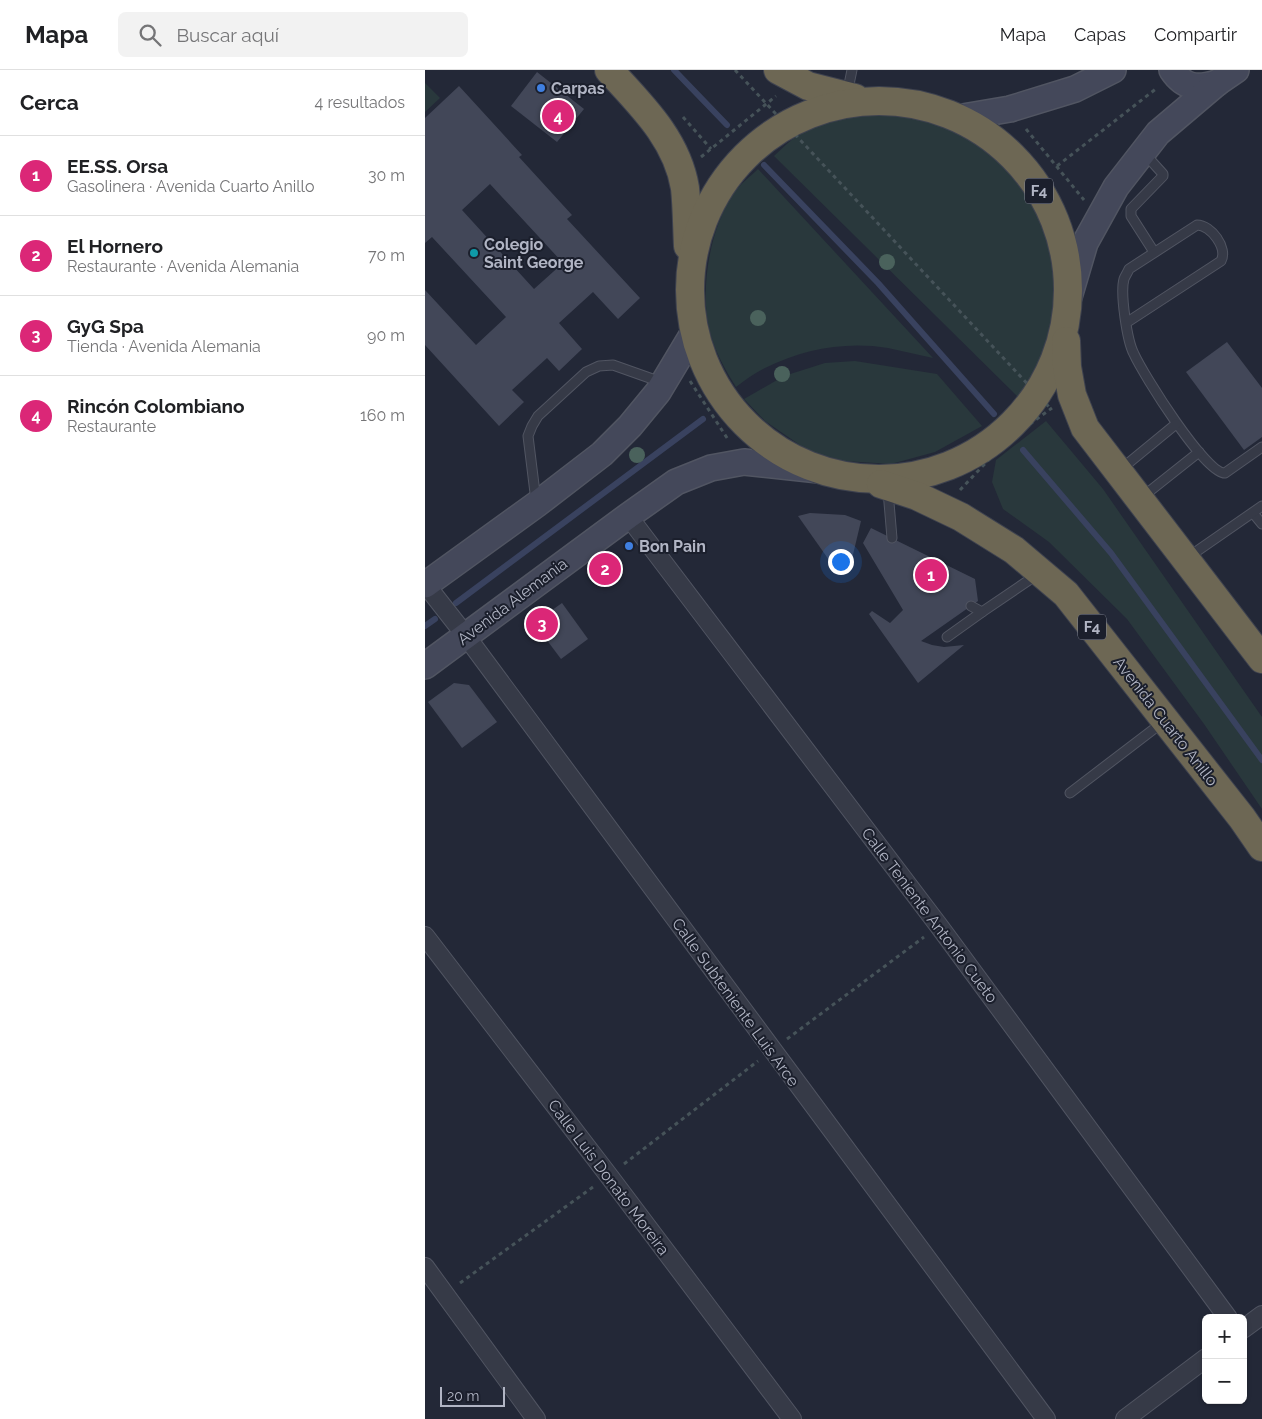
<!DOCTYPE html>
<html lang="es">
<head>
<meta charset="utf-8">
<style>
	:root { --surface:#fff; --page:#f2f2f2; --text:#202124; --muted:#757577; --line:#e0e0e0; --accent:#db2777 }
	body { margin:0; font-family:Raleway,sans-serif; background:var(--page); color:var(--text) }
	.controls { position:absolute; right:15px; bottom:15px; display:grid; overflow:hidden; border-radius:8px; box-shadow:0 1px 4px #0004 }
	.controls button { width:45px; height:45px; display:grid; place-items:center; padding:0; border:0; border-bottom:1px solid var(--line); background:var(--surface); color:var(--text); font:25px sans-serif }
	.scale { position:absolute; left:15px; bottom:12px; width:65px; box-sizing:border-box; padding-left:5px; border:2px solid #b1b5c4; border-top:0; font-size:14px; line-height:18px; white-space:nowrap; color:#b1b5c4; -webkit-text-stroke:4px #1b1f2c; paint-order:stroke }
	.you { position:absolute; left:415px; top:491px; width:18px; height:18px; margin:-12px; border:4px solid #fff; border-radius:50%; background:#1a73e8; box-shadow:0 0 0 8px #1a73e833 }
	.badge { display:grid; place-items:center; width:32px; height:32px; border-radius:50%; background:var(--accent); color:#fff; font-size:16px; font-weight:700 }
	.pin { position:absolute; translate:-50% -50%; border:2px solid #fff; box-shadow:0 1px 5px #0006 }
	.list { margin:0; padding:0; list-style:none }
	h2 { display:flex; justify-content:space-between; align-items:center; height:65px; margin:0; padding:0 20px; font-size:21px }
	h2 small { font-size:16px; font-weight:400; color:var(--muted) }
	.list li { display:grid; grid-template-columns:32px 1fr auto; gap:15px; align-items:center; box-sizing:border-box; height:80px; padding:0 20px; border-top:1px solid var(--line) }
	.list b { display:block; font-size:19px; white-space:nowrap }
	.list p { margin:0; font-size:16px; white-space:nowrap; color:var(--muted) }
	.list em { font-size:16px; font-style:normal; color:var(--muted) }
	.icon { flex:none; width:28px; height:28px; fill:none; stroke:currentColor; stroke-width:2; stroke-linecap:round; stroke-linejoin:round }
	.map { position:relative; flex:none; width:837px; height:1349px; overflow:hidden }
	header { display:flex; align-items:center; gap:30px; box-sizing:border-box; height:70px; padding:0 25px; background:var(--surface); border-bottom:1px solid var(--line) }
	header strong { font-size:24px }
	nav { display:flex; gap:28px; margin-inline-start:auto; font-size:18px }
	.search { width:350px; height:45px; background:var(--page); display:flex; align-items:center; gap:12px; box-sizing:border-box; padding:0 18px; border-radius:8px; color:var(--muted); font-size:19px }
	main { display:flex }
	aside { flex:1; background:var(--surface) }
	.map>svg:first-child { display:block }
	.green { fill:#29383c }
	.lines { fill:none; stroke-linecap:round; stroke-linejoin:round }
	.stream { stroke:#39425f; stroke-width:6 }
	.building { fill:#424758; fill-rule:evenodd }
	.lane-casing { stroke:#515562; stroke-width:11 }
	.street-casing { stroke:#515562; stroke-width:20 }
	.secondary-casing { stroke:#515562; stroke-width:28 }
	.highway-casing { stroke:#3e424f; stroke-width:30 }
	.path { stroke:#465359; stroke-width:3; stroke-dasharray:4 4; stroke-linecap:butt }
	.lane { stroke:#363a47; stroke-width:9 }
	.street { stroke:#363a47; stroke-width:18 }
	.secondary { stroke:#44485a; stroke-width:25 }
	.highway { stroke:#6d6754; stroke-width:28 }
	.tree { fill:#4a625c }
	.shop-dot { fill:#3f7fe0; stroke:#1b1f2c; stroke-width:2 }
	.culture-dot { fill:#0f9aa8; stroke:#1b1f2c; stroke-width:2 }
	.labels { text-anchor:middle; stroke-width:4; stroke-linejoin:round; paint-order:stroke }
	.shield { fill:#1b1f2c; stroke:#848896; stroke-width:1 }
	.shield-label { font-size:15px; font-weight:bold; fill:#b1b5c4 }
	.poi-label { font-size:16px; font-weight:bold; fill:#b1b5c4; stroke:#1b1f2c; text-anchor:start }
	.street-label { font-size:16px; fill:#b1b5c4; stroke:#1b1f2c }
</style>
</head>
<body>
<header>
<strong>Mapa</strong>
<div class="search"><svg class="icon" aria-label="search" viewBox="0 0 24 24"><circle cx="10" cy="10" r="6"/><path d="M15 15l6 6"/></svg>Buscar aquí</div>
<nav><a>Mapa</a><a>Capas</a><a>Compartir</a></nav>
</header>
<main>
<aside>
<h2>Cerca<small>4 resultados</small></h2>
<ul class="list">
<li><span class="badge">1</span><div><b>EE.SS. Orsa</b><p>Gasolinera · Avenida Cuarto Anillo</p></div><em>30 m</em></li>
<li><span class="badge">2</span><div><b>El Hornero</b><p>Restaurante · Avenida Alemania</p></div><em>70 m</em></li>
<li><span class="badge">3</span><div><b>GyG Spa</b><p>Tienda · Avenida Alemania</p></div><em>90 m</em></li>
<li><span class="badge">4</span><div><b>Rincón Colombiano</b><p>Restaurante</p></div><em>160 m</em></li>
</ul>
</aside>
<div class="map">
<svg width="837" height="1349" viewBox="0 0 837 1349">
	<rect width="100%" height="100%" fill="#232837"/>
	<!-- green -->
	<g class="green">
		<polygon points="0,13 15,28 0,42"/>
		<path d="M455 43C476 45 498 47 518 54 530 59 541 67 551 73 563 81 575 89 585 99 592 105 597 115 603 123 629 166 637 221 623 270 617 291 606 309 593 327L349 86C363 73 378 58 396 51 414 43 436 44 455 43Z"/>
		<path d="M333 99 508 288C493 285 478 281 463 278 421 271 378 279 340 298 330 303 320 310 311 317 300 299 290 282 285 262 274 221 285 157 309 123 315 114 326 106 333 99Z"/>
		<polygon points="430,291 512,304 557,356 510,382 466,394 420,391 385,382 340,351 319,329 359,306 400,293"/>
		<polygon points="621,351 678,419 837,647 837,739 779,654 702,549 624,472 578,439 567,412 571,390"/>
	</g>
	<g class="lines">
		<!-- stream -->
		<g class="stream">
			<polyline points="249,0 302,55"/>
			<polyline points="339,95 453,213 569,344"/>
			<polyline points="598,380 686,483 837,690"/>
			<polyline points="31,533 278,349"/>
			<polyline points="0,556 10,549"/>
		</g>
	</g>
	<!-- building -->
	<g class="building">
		<polygon points="112,2 159,39 132,72 86,36"/>
		<path d="M34 16 97 85 94 87 147 145 142 149 215 228 193 249 168 222 134 253 157 279 134 301 122 288 87 320 99 332 74 356 0 275V220L51 275 81 247 7 167 0 173V48ZM65 114 138 193 109 219 37 140Z"/>
		<polygon points="802,272 837,318 837,367 819,380 761,302"/>
		<polygon points="385,443 420,445 436,451 426,493 411,500 373,446"/>
		<polygon points="446,458 550,509 553,531 496,571 507,575 519,577 539,575 493,613 444,544 447,541 465,553 478,540 438,473"/>
		<polygon points="137,533 163,569 136,589 109,553"/>
		<polygon points="29,613 44,615 72,652 37,678 3,632"/>
	</g>
	<g class="lines">
		<!-- lane casing -->
		<g class="lane-casing">
			<g id="lane">
				<polyline points="422,24 427,0"/>
				<polyline points="720,84 738,104 738,106 706,139 706,146 729,182"/>
				<path d="M701 253 796 191C803 178 786 155 772 155L704 199C703 202 700 206 699 209 695 223 702 271 709 284 718 304 781 405 800 403L837 377"/>
				<polyline points="695,400 751,354"/>
				<polyline points="463,421 467,468"/>
				<polyline points="716,428 774,382"/>
				<polyline points="111,431 103,366 107,356 113,346 161,302 174,296 188,295 236,312"/>
				<polyline points="828,443 837,454"/>
				<polyline points="762,488 837,436"/>
				<polyline points="546,536 557,542 613,504"/>
				<polyline points="522,567 557,542"/>
				<polyline points="645,723 738,652"/>
			</g>
		</g>
		<!-- street casing -->
		<g class="street-casing">
			<g id="street">
				<polyline points="203,446 514,856 803,1248"/>
				<polyline points="1,515 41,566 621,1349"/>
				<polyline points="0,866 184,1106 367,1349"/>
				<polyline points="0,1197 111,1349"/>
				<polyline points="818,1259 837,1245"/>
				<polyline points="700,1349 781,1288"/>
			</g>
		</g>
		<!-- secondary casing -->
		<g class="secondary-casing">
			<g id="secondary">
				<path d="M747 0C759 18 772 19 792 13"/>
				<polyline points="532,48 585,39 650,19 688,0"/>
				<polyline points="644,227 660,173 691,117 733,63 792,13 811,0"/>
				<polyline points="0,515 112,434 177,384 205,356 233,322 269,262"/>
				<polyline points="0,596 203,446 251,412 286,398 319,392 394,400"/>
			</g>
		</g>
		<!-- highway casing -->
		<g class="highway-casing">
			<g id="highway">
				<path d="M184 0C216 35 252 69 260 118 262 137 262 157 263 176"/>
				<polyline points="353,0 383,16 430,28"/>
				<circle cx="454" cy="220" r="189"/>
				<polyline points="641,271 642,297 647,325 660,358 837,589"/>
				<polyline points="456,414 492,426 536,447 589,480 641,524 817,748 837,777"/>
			</g>
		</g>
		<!-- path -->
		<g class="path">
			<polyline points="310,0 624,337"/>
			<polyline points="258,47 286,79"/>
			<polyline points="601,59 659,130"/>
			<polyline points="276,87 351,26"/>
			<polyline points="632,96 732,18"/>
			<polyline points="265,311 304,371"/>
			<polyline points="535,420 572,381 609,351 627,338"/>
			<polyline points="362,969 499,867"/>
			<polyline points="199,1094 333,991"/>
			<polyline points="35,1213 168,1117"/>
		</g>
		<!-- lane -->
		<use href="#lane" class="lane"/>
		<!-- street -->
		<use href="#street" class="street"/>
		<!-- secondary -->
		<use href="#secondary" class="secondary"/>
		<!-- highway -->
		<use href="#highway" class="highway"/>
	</g>
	<!-- trees -->
	<g class="tree">
		<circle cx="462" cy="192" r="8"/>
		<circle cx="333" cy="248" r="8"/>
		<circle cx="357" cy="304" r="8"/>
		<circle cx="212" cy="385" r="8"/>
	</g>
	<!-- markers -->
	<g class="shop-dot">
		<circle cx="116" cy="18" r="5"/>
		<circle cx="204" cy="476" r="5"/>
	</g>
	<circle class="culture-dot" cx="49" cy="183" r="5"/>
	<g class="labels">
		<!-- shield labels -->
		<g class="shield">
			<rect x="600" y="108.5" width="28" height="25" rx="4"/>
			<rect x="653" y="544.5" width="28" height="25" rx="4"/>
		</g>
		<g class="shield-label">
			<text x="614" y="126">F4</text>
			<text x="667" y="562">F4</text>
		</g>
		<!-- poi labels -->
		<g class="poi-label">
			<text x="126" y="24">Carpas</text>
			<text x="59" y="180">Colegio<tspan x="59" dy="18">Saint George</tspan></text>
			<text x="214" y="482">Bon Pain</text>
		</g>
		<!-- street labels -->
		<g class="street-label">
			<text transform="translate(87 531) rotate(-37)" y="6">Avenida Alemania</text>
			<text transform="translate(741 651) rotate(52)" y="6">Avenida Cuarto Anillo</text>
			<text transform="translate(505 845) rotate(53)" y="6">Calle Teniente Antonio Cueto</text>
			<text transform="translate(311 932) rotate(54)" y="6">Calle Subteniente Luis Arce</text>
			<text transform="translate(184 1107) rotate(53)" y="6">Calle Luis Donato Moreira</text>
		</g>
	</g>
</svg>
<div class="controls">
<button>+</button>
<button>−</button>
</div>
<div class="scale">20 m</div>
<div class="you"></div>
<div class="pin badge" style="left:506px;top:505px">1</div>
<div class="pin badge" style="left:180px;top:499px">2</div>
<div class="pin badge" style="left:117px;top:554px">3</div>
<div class="pin badge" style="left:133px;top:46px">4</div>
</div>
</main>
</body>
</html>
